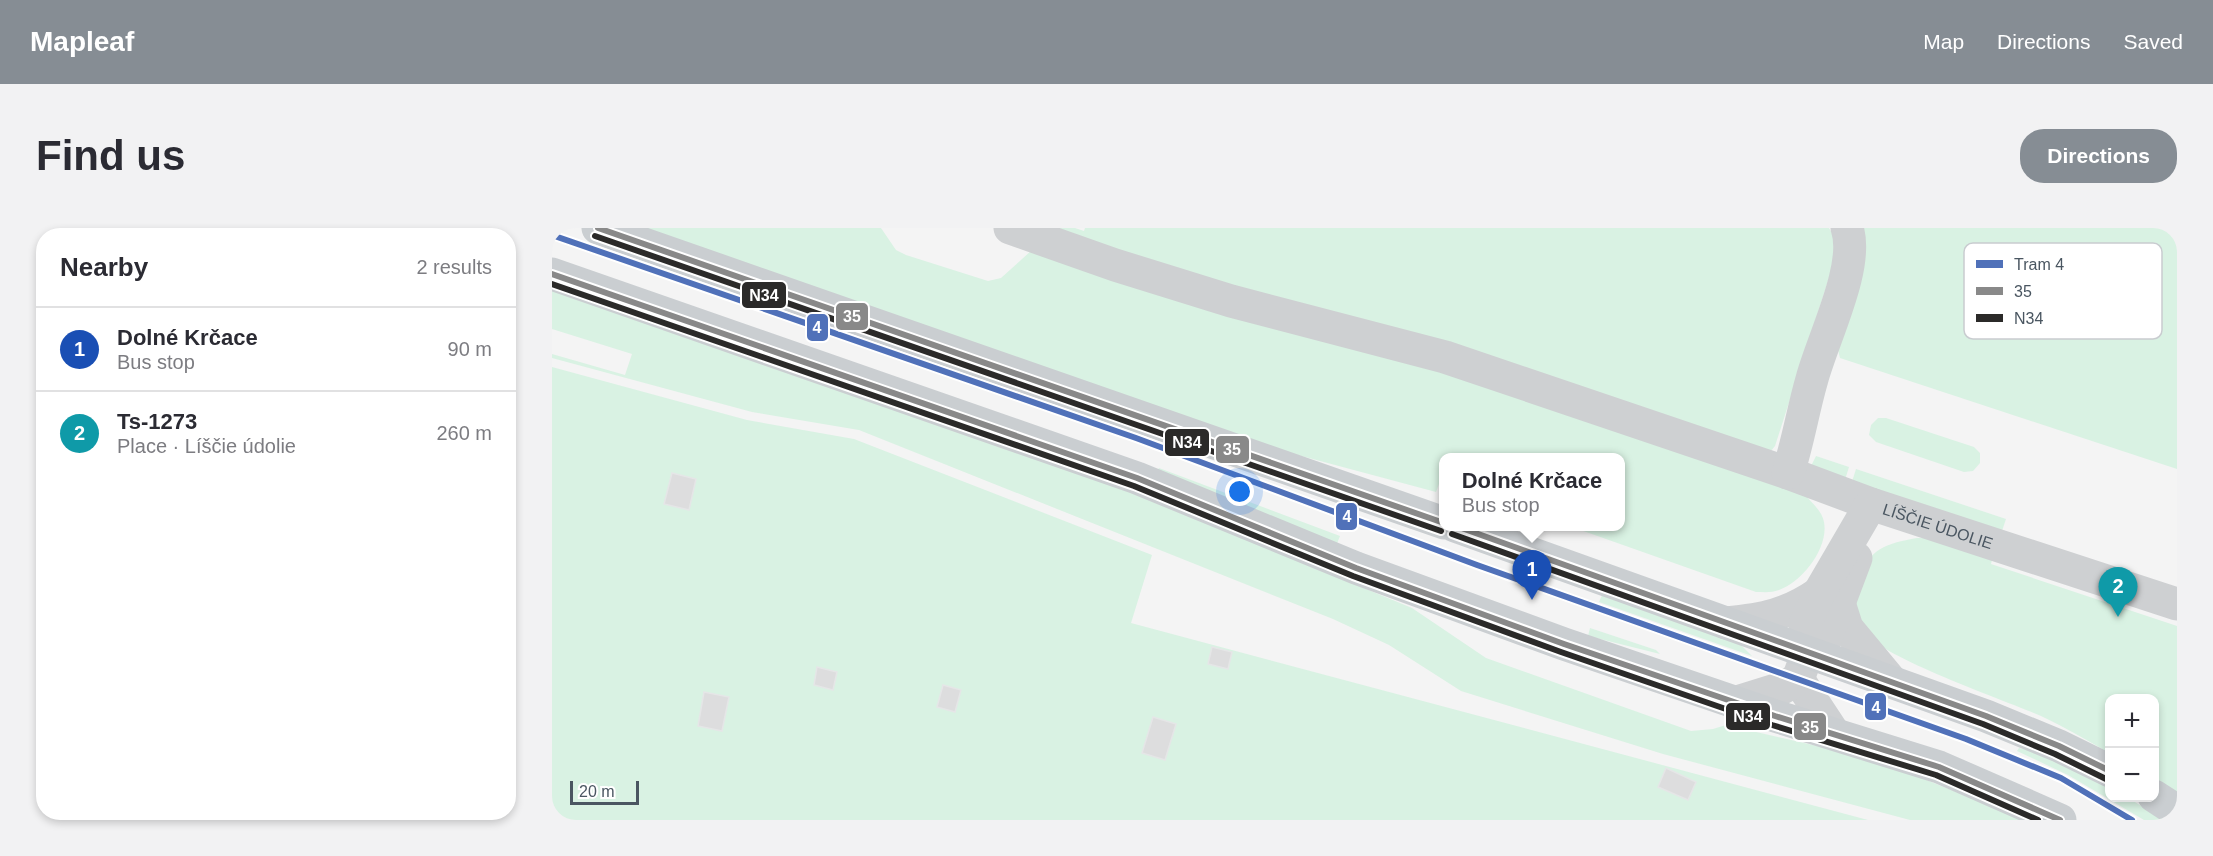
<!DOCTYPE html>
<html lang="en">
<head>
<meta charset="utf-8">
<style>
	:root { --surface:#fff; --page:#f2f2f3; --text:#2b2b33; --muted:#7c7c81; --line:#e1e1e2; --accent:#868d94 }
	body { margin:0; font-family:Helvetica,sans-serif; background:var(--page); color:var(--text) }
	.controls { position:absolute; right:18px; bottom:18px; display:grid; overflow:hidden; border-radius:12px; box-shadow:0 3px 9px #0003 }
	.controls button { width:54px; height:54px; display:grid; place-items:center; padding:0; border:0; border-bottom:2px solid var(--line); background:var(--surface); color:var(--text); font:30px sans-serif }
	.scale { position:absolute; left:18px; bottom:15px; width:69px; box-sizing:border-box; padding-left:6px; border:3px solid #4a5661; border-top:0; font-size:16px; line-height:21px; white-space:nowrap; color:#4a5661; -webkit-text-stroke:4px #fff; paint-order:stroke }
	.you { position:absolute; left:688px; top:264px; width:21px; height:21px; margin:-15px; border:4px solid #fff; border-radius:50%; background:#1a73e8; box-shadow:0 0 0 9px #1a73e833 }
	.badge { display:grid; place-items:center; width:39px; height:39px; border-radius:50%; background:var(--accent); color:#fff; font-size:20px; font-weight:700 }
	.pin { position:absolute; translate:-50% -50px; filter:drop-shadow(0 2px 3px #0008) }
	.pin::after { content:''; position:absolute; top:32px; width:21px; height:18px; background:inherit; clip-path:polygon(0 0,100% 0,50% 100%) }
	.popup { position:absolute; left:887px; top:225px; width:186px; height:78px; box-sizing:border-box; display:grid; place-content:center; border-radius:12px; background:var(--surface); filter:drop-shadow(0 2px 4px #0005); font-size:20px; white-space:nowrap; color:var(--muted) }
	.popup b { font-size:22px; color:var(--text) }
	.popup::after { content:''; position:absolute; left:50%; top:100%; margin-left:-12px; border:12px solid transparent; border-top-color:var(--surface) }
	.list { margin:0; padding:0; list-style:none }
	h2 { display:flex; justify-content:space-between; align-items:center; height:78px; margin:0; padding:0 24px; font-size:26px }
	h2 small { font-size:20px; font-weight:400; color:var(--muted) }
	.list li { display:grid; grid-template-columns:39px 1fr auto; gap:18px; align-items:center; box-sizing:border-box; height:84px; padding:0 24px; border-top:2px solid var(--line) }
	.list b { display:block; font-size:22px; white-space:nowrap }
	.list p { margin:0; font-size:20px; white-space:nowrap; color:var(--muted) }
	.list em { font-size:20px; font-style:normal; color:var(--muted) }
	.map { position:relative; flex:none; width:1625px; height:592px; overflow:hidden; border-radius:24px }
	header { display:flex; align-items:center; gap:36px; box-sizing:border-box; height:84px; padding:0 30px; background:var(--accent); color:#fff }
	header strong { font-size:28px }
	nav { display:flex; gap:33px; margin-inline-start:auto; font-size:21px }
	.intro { display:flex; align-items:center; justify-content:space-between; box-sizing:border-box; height:144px; padding:0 36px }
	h1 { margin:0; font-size:42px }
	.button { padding:15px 27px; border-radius:24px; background:var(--accent); color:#fff; font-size:21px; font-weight:700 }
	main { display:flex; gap:36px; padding:0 36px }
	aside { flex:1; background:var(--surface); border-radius:24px; box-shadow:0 3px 9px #0003 }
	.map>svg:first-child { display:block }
	.green { fill:#d9f2e3 }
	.building { fill:#ddddde; stroke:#e5e6e7; stroke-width:1.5 }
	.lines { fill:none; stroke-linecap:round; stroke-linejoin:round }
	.minor { stroke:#ced0d2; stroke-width:33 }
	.major { stroke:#caced1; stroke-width:33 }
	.bus-1-casing { stroke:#fff; stroke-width:10 }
	.bus-2-casing { stroke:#fff; stroke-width:10 }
	.bus-1 { stroke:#898989; stroke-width:6 }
	.bus-2 { stroke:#2b2a29; stroke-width:6 }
	.tram-1-casing { stroke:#fff; stroke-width:10 }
	.tram-1 { stroke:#5071b9; stroke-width:6 }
	.labels { text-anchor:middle; stroke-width:5; stroke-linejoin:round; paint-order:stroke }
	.street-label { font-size:16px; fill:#4a5661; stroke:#fff }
	.key { fill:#fff; stroke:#c9ccd0; stroke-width:1.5 }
	.key-label { font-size:16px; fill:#4a5661 }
	.line-badge { stroke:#fff; stroke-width:2 }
	.badge-label { font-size:16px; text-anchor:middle; font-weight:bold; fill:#fff }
</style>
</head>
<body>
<header>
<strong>Mapleaf</strong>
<nav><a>Map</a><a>Directions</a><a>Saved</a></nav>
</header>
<div class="intro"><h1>Find us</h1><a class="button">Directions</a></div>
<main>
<aside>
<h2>Nearby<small>2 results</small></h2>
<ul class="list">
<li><span class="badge" style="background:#1a4fb4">1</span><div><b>Dolné Krčace</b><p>Bus stop</p></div><em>90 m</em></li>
<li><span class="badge" style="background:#0f9aa8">2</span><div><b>Ts-1273</b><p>Place · Líščie údolie</p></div><em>260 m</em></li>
</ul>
</aside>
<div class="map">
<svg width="1625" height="592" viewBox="0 0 1625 592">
	<rect width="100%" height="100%" fill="#f4f4f4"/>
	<!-- green -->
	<g class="green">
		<path d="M93 0H329L344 22 354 27 436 53 449 50 480 22 831 124 1253 267C1260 275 1270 283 1272 294 1277 320 1250 354 1227 362 1220 365 1211 364 1204 364L1020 299 1068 298V230H892L891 256H887L884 264 742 226Z"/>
		<polygon points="492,0 523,0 532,3 533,0 1277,0 1283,11 1283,31 1223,218 1219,223"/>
		<polygon points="1310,0 1625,0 1625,241 1288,130 1285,118"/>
		<polygon points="0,61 555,254 860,380 934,430 1139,503 1161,501 1174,497 1322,531 1474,592 1358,592 1111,526 909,463 837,417 781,391 307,202 200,184 0,130 0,126 73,147 80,126 0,101"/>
		<polygon points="0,139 195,192 302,211 600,327 579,395 1316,592 0,592"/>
		<polygon points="1326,190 1334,190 1422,219 1428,225 1428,235 1421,243 1412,244 1324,214 1317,207 1319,197"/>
		<polygon points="1264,228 1297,239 1292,255 1259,238"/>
		<polygon points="607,240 788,308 784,318 605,243"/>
		<polygon points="1304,241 1454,291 1449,306 1299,257"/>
		<path d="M1365 310H1384L1441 328 1439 336 1625 398V565L1603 550 1602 470H1558L1557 525C1535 512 1512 499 1489 488 1453 472 1326 429 1309 401 1302 387 1301 365 1306 352 1318 320 1333 316 1365 310Z"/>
		<polygon points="1051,365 1189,417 1200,428 1047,374"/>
		<polygon points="1038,400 1104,422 1108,426 1036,408"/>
		<polygon points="1467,520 1488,525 1557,559 1558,570 1576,570 1613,592 1592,592 1516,547 1465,523"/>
	</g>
	<!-- building -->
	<g class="building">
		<polygon points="120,245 144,251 137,282 112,276"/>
		<polygon points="660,419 680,424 676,441 656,436"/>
		<polygon points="265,439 285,444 281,462 262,457"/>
		<polygon points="391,457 409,462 403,484 385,479"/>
		<polygon points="152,464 177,469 170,503 146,498"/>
		<polygon points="601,489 624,496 613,532 590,525"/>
		<polygon points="1114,540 1144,554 1136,572 1106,559"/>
	</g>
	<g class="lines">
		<!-- minor -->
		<g class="minor">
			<path id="s1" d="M458 0 563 37 679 73 893 129 1236 245 1319 276 1625 376"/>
			<path d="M1236 245C1246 214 1251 182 1260 151 1271 110 1308 38 1295 0"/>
			<polyline points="1288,378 1295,400 1339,453"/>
			<path d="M1174 395C1212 391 1235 387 1267 365"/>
			<polyline points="1256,424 1272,415 1304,330"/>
			<polyline points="1246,451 1281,504"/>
			<polyline points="1185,474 1230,460 1246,451 1256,424 1253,396 1267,365 1319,276"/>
		</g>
		<!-- major -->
		<g class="major">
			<polyline points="46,0 892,295"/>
			<polyline points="0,46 585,250 804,340 1012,416 1223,488 1387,539 1508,592"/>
			<polyline points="903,298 1434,488 1507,518 1558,543"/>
			<polyline points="1602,568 1625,583"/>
		</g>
		<!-- bus-1 casing -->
		<g class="bus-1-casing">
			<g id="bus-1">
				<polyline points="46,0 892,295"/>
				<polyline points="0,46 585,250 804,340 1012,416 1223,488 1387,539 1508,592"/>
				<polyline points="904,298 1434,488 1507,518 1558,543"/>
			</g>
		</g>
		<!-- bus-2 casing -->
		<g class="bus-2-casing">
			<g id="bus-2">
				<polyline points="43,8 889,303"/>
				<polyline points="0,56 582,258 801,348 1009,424 1220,497 1384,547 1486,592"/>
				<polyline points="900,306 1431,496 1503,526 1554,551"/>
			</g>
		</g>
		<!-- bus-1 -->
		<use href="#bus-1" class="bus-1"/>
		<!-- bus-2 -->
		<use href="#bus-2" class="bus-2"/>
		<!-- tram-1 casing -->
		<g class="tram-1-casing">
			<polyline id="tram-1" points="0,7 584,210 925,337 1414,511 1509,550 1580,592"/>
		</g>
		<!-- tram-1 -->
		<use href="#tram-1" class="tram-1"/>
	</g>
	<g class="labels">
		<!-- street labels -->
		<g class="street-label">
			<text dy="6" stroke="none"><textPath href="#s1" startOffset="975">LÍŠČIE ÚDOLIE</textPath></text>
		</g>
	</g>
	<!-- legend -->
	<rect x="1412" y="15" width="198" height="96" rx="9" class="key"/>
	<rect x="1424" y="32" width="27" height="8" fill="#5071b9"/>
	<rect x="1424" y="59" width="27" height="8" fill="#898989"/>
	<rect x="1424" y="86" width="27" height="8" fill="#2b2a29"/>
	<g class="key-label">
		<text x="1462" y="42">Tram 4</text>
		<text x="1462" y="69">35</text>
		<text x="1462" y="96">N34</text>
	</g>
	<g class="line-badge">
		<rect x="189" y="53" width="46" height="28" rx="6" fill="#2b2a29"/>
		<rect x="283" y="74" width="34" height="29" rx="6" fill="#898989"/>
		<rect x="254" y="85" width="23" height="29" rx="6" fill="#5071b9"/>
		<rect x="612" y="200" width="46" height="29" rx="6" fill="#2b2a29"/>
		<rect x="663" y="207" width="35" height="29" rx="6" fill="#898989"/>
		<rect x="783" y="274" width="23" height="29" rx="6" fill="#5071b9"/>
		<rect x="1312" y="464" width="23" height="29" rx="6" fill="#5071b9"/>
		<rect x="1173" y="474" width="46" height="29" rx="6" fill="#2b2a29"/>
		<rect x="1241" y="484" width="34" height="29" rx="6" fill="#898989"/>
	</g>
	<g class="badge-label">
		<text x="212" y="73">N34</text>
		<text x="300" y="94">35</text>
		<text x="265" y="105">4</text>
		<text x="635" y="220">N34</text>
		<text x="680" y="227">35</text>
		<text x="795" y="294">4</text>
		<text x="1324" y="485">4</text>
		<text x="1196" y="494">N34</text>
		<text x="1258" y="505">35</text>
	</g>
</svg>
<div class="controls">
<button>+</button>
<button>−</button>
</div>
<div class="scale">20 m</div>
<div class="you"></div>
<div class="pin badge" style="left:980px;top:372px;background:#1a4fb4">1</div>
<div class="popup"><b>Dolné Krčace</b>Bus stop</div>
<div class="pin badge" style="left:1566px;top:389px;background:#0f9aa8">2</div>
</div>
</main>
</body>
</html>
